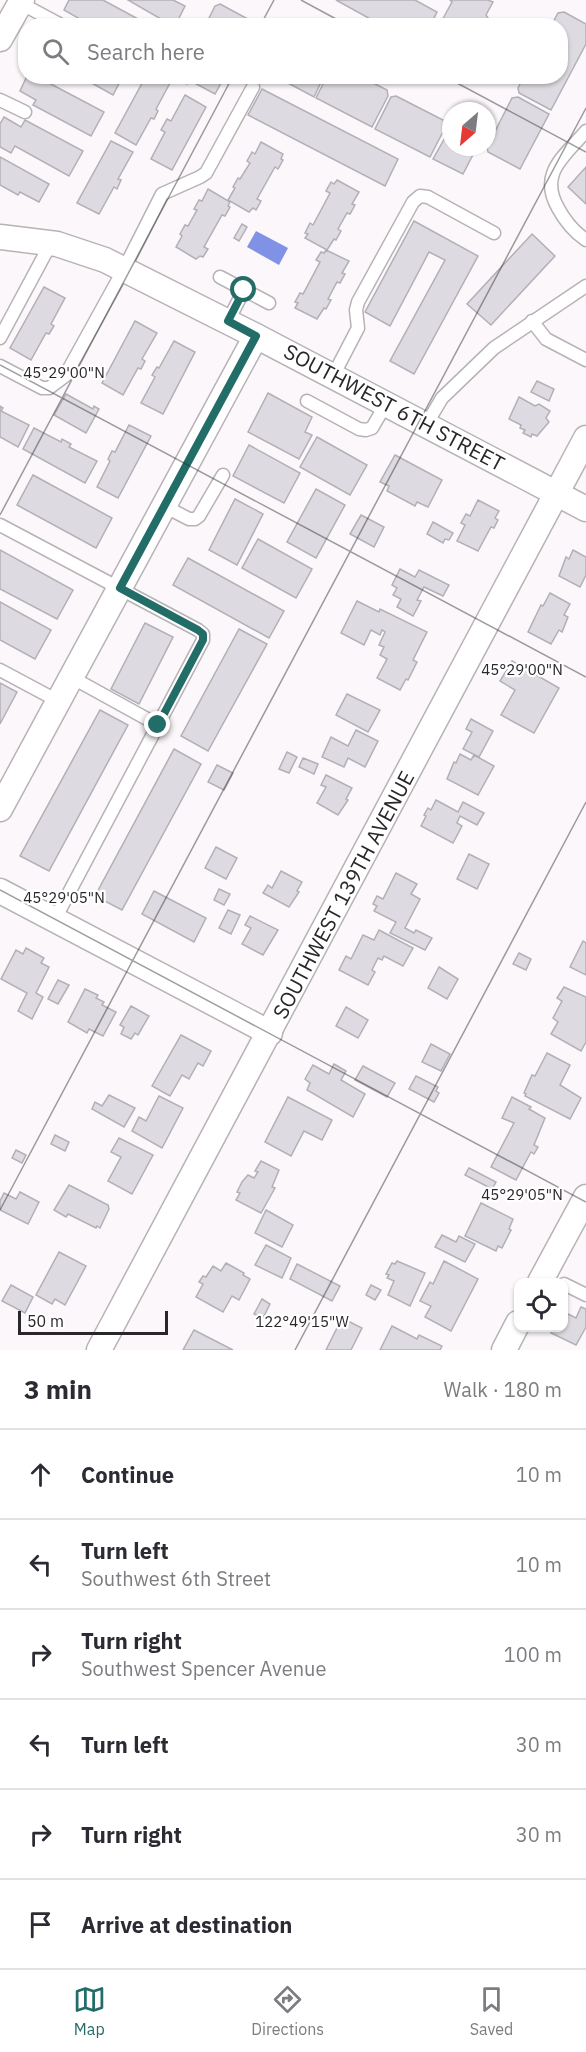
<!DOCTYPE html>
<html lang="en">
<head>
<meta charset="utf-8">
<style>
	:root { --surface:#fff; --page:#f7f7f7; --text:#2b2b33; --muted:#7c7c81; --line:#e1e1e2; --accent:#236d68 }
	body { margin:0; font-family:"IBM Plex Sans",sans-serif; background:var(--page); color:var(--text) }
	.controls { position:absolute; right:18px; bottom:18px; display:grid; overflow:hidden; border-radius:12px; box-shadow:0 2px 4px #0004 }
	.controls button { width:54px; height:54px; display:grid; place-items:center; padding:0; border:0; border-bottom:2px solid var(--line); background:var(--surface); color:var(--text); font:30px sans-serif }
	.compass { position:absolute; left:442px; top:102px; width:54px; height:54px; border-radius:50%; background:var(--surface); box-shadow:0 2px 4px #0004; rotate:208deg }
	.scale { position:absolute; left:18px; bottom:15px; width:150px; box-sizing:border-box; padding-left:6px; border:3px solid #292729; border-top:0; font-size:16px; line-height:21px; white-space:nowrap; color:#292729; -webkit-text-stroke:4px #fff; paint-order:stroke }
	.stop { position:absolute; width:18px; height:18px; margin:-14px; border:4px solid #236d68; border-radius:50%; background:#fff }
	.stop.end { background:#236d68; border-color:#fff; box-shadow:0 2px 6px #0008 }
	.list { margin:0; padding:0; list-style:none }
	h2 { display:flex; justify-content:space-between; align-items:center; height:78px; margin:0; padding:0 24px; font-size:26px }
	h2 small { font-size:20px; font-weight:400; color:var(--muted) }
	.list li { display:grid; grid-template-columns:39px 1fr auto; gap:18px; align-items:center; box-sizing:border-box; height:90px; padding:0 24px; border-top:2px solid var(--line) }
	.list b { display:block; font-size:22px; white-space:nowrap }
	.list p { margin:0; font-size:20px; white-space:nowrap; color:var(--muted) }
	.list em { font-size:20px; font-style:normal; color:var(--muted) }
	.icon { flex:none; width:33px; height:33px; fill:none; stroke:currentColor; stroke-width:2; stroke-linecap:round; stroke-linejoin:round }
	.map { position:relative; flex:none; width:586px; height:1350px; overflow:hidden }
	.search { position:absolute; background:var(--surface); box-shadow:0 2px 4px #0004; left:18px; right:18px; top:18px; height:66px; display:flex; align-items:center; gap:15px; box-sizing:border-box; padding:0 21px; border-radius:24px; color:var(--muted); font-size:22px }
	.sheet { height:618px; background:var(--surface) }
	nav { display:flex; justify-content:space-around; align-items:center; box-sizing:border-box; height:84px; border-top:2px solid var(--line); background:var(--surface); font-size:16px; color:var(--muted) }
	nav a { display:grid; justify-items:center; gap:3px }
	nav .on { color:var(--accent) }
	.map>svg:first-child { display:block }
	.water { fill:#8092e6 }
	.building { fill:#dddbe1; stroke:#b2b0b6; stroke-width:1.5 }
	.lines { fill:none; stroke-linecap:round; stroke-linejoin:round }
	.service-casing { stroke:#b7b2b6; stroke-width:15 }
	.minor-casing { stroke:#b7b2b6; stroke-width:27 }
	.service { stroke:#fff; stroke-width:12 }
	.minor { stroke:#fff; stroke-width:24 }
	.route { stroke:#236d68; stroke-width:8 }
	.ticks { fill:none; stroke:#292729; stroke-width:1.5; stroke-opacity:0.45 }
	.labels { text-anchor:middle; stroke-width:4.5; stroke-linejoin:round; paint-order:stroke }
	.street-label { font-size:21px; fill:#292729; stroke:#fff }
	.ticks-label { font-size:15px; text-anchor:middle; fill:#292729; stroke:#fff; stroke-width:4.5; stroke-linejoin:round; paint-order:stroke }
</style>
</head>
<body>
<div class="map">
<svg width="586" height="1350" viewBox="0 0 586 1350">
	<rect width="100%" height="100%" fill="#fcf7fb"/>
	<!-- water -->
	<polygon class="water" points="256,231 288,248 279,265 247,247"/>
	<!-- building -->
	<g class="building">
		<polygon points="69,0 103,0 151,26 78,26 80,19 64,10"/>
		<polygon points="128,0 173,0 185,6 175,26 173,26"/>
		<polygon points="336,0 415,0 437,12 430,26 383,26"/>
		<polygon points="450,0 488,0 493,2 486,15 488,18 484,26 439,26 452,2"/>
		<polygon points="220,4 261,26 205,26 215,6"/>
		<polygon points="564,12 586,24 586,44 551,110 519,93 518,88 524,76 560,76 560,26 551,26 558,13"/>
		<polygon points="27,76 51,76 49,83 104,112 91,136 33,105 36,100 20,91"/>
		<polygon points="79,76 123,76 113,95"/>
		<polygon points="146,76 159,76 170,83 156,109 158,111 154,119 151,118 136,145 115,133"/>
		<polygon points="177,76 225,76 215,94 189,80 187,84 176,78"/>
		<polygon points="275,76 324,76 314,97"/>
		<polygon points="327,76 360,76 387,90 388,96 372,127 316,98"/>
		<polygon points="262,89 398,159 385,186 248,115"/>
		<polygon points="185,95 206,107 172,170 151,159 165,132 161,130 167,119 171,121"/>
		<polygon points="396,96 445,121 446,126 430,157 375,129 391,97"/>
		<polygon points="518,97 549,114 520,169 488,152 487,147 512,98"/>
		<polygon points="4,117 21,127 25,120 83,151 69,176 15,146 11,153 0,147 0,124"/>
		<polygon points="451,127 451,147 477,147 463,174 433,159"/>
		<polygon points="111,141 133,152 118,179 121,180 117,189 114,187 99,214 77,203"/>
		<polygon points="261,142 283,154 281,159 283,160 278,169 275,167 257,199 261,201 256,210 253,208 249,212 228,200 235,188 233,187 238,178 240,179 250,163 247,161 252,152 255,154"/>
		<polygon points="0,157 49,184 39,202 20,192 18,195 0,185"/>
		<polygon points="586,167 586,204 568,187"/>
		<polygon points="337,180 359,192 352,204 355,205 350,214 347,213 338,229 341,231 336,240 334,239 327,250 305,238 308,234 305,233 310,223 313,225 330,193 326,191 331,182 334,184"/>
		<polygon points="208,189 230,202 228,206 230,207 225,216 222,215 204,247 208,249 203,257 200,256 196,259 176,247 182,236 180,234 185,225 188,226 197,210 194,209 199,200 202,201"/>
		<polygon points="414,221 478,256 414,374 390,361 445,260 429,252 390,326 365,312"/>
		<polygon points="242,224 247,227 239,241 234,238"/>
		<polygon points="532,234 555,256 491,325 467,304"/>
		<polygon points="326,250 349,261 342,273 345,274 340,283 337,282 328,299 331,300 326,309 324,308 317,319 295,308 298,303 295,302 300,293 303,294 320,262 316,260 321,252 324,253"/>
		<polygon points="44,287 65,298 51,324 54,326 49,334 46,333 31,360 10,348"/>
		<polygon points="135,321 157,333 142,359 145,361 141,369 138,368 123,395 102,383"/>
		<polygon points="174,341 195,352 163,414 141,403 155,377 152,375 157,367 159,368"/>
		<polygon points="537,381 554,389 549,401 531,392"/>
		<polygon points="268,393 312,417 305,432 312,435 299,459 248,432"/>
		<polygon points="66,394 93,409 94,406 99,409 86,433 54,415"/>
		<polygon points="519,397 535,406 539,404 550,411 546,418 549,422 537,436 532,434 531,437 523,433 525,430 520,428 521,425 509,419"/>
		<polygon points="0,406 3,408 1,411 29,425 18,447 0,437"/>
		<polygon points="129,425 151,436 118,498 97,487 110,461 108,459 112,451 115,452"/>
		<polygon points="34,428 61,442 62,439 71,444 69,447 97,461 85,483 23,449"/>
		<polygon points="317,437 367,465 350,495 300,467"/>
		<polygon points="249,445 300,473 284,503 233,476"/>
		<polygon points="395,455 442,480 428,507 417,502 415,506 387,491 389,486 380,482"/>
		<polygon points="33,475 112,518 96,548 17,505"/>
		<polygon points="316,489 345,505 316,558 287,542"/>
		<polygon points="235,499 263,514 237,565 209,550"/>
		<polygon points="478,500 499,511 495,518 498,520 494,528 491,527 478,551 457,541 465,525 461,523 466,514 470,516"/>
		<polygon points="361,515 384,527 374,547 350,534"/>
		<polygon points="433,522 453,533 449,540 445,539 443,543 427,534"/>
		<polygon points="258,539 312,569 296,598 242,568"/>
		<polygon points="0,550 73,590 57,619 0,589"/>
		<polygon points="573,550 586,557 586,575 580,587 559,576 566,557 569,559"/>
		<polygon points="188,558 284,611 269,638 173,585"/>
		<polygon points="400,569 415,577 419,570 449,585 443,596 424,587 417,600 421,601 413,616 397,607 401,599 393,595 397,588 392,585"/>
		<polygon points="550,593 570,604 564,615 568,617 562,632 559,630 551,644 528,632 541,605 543,606"/>
		<polygon points="357,601 379,612 380,609 427,632 413,660 417,662 408,680 406,679 400,690 377,678 387,659 380,655 384,647 379,645 385,632 382,630 380,635 371,630 364,645 341,633"/>
		<polygon points="0,602 51,630 35,659 0,640"/>
		<polygon points="145,623 173,637 139,704 111,689"/>
		<polygon points="239,629 267,644 208,751 181,736"/>
		<polygon points="512,661 559,688 534,733 501,715 515,690 500,681"/>
		<polygon points="0,683 17,692 0,724"/>
		<polygon points="347,694 380,710 368,732 336,715"/>
		<polygon points="100,710 128,725 49,871 20,856"/>
		<polygon points="471,719 493,731 479,757 463,749 472,732 466,729"/>
		<polygon points="356,730 378,741 365,767 348,758 344,767 322,757 331,737 348,746"/>
		<polygon points="174,749 201,764 122,910 95,896"/>
		<polygon points="287,752 297,757 289,773 279,769"/>
		<polygon points="460,754 471,760 474,755 494,766 478,795 447,779 454,762 456,763"/>
		<polygon points="303,758 318,764 314,774 299,767"/>
		<polygon points="217,765 233,773 224,790 208,782"/>
		<polygon points="326,775 352,788 346,799 348,800 338,815 317,803 326,787 321,785"/>
		<polygon points="436,800 458,812 463,802 484,813 477,825 460,816 457,823 462,826 453,843 421,826 426,816 424,815 428,808 431,810"/>
		<polygon points="216,847 237,858 226,879 205,868"/>
		<polygon points="469,854 489,864 477,889 457,879"/>
		<polygon points="281,871 302,882 297,891 299,892 289,907 263,893 268,885 272,888"/>
		<polygon points="396,873 417,884 411,894 420,899 405,928 414,933 416,930 432,938 425,950 390,933 396,922 374,911 377,906 373,904 377,896 383,899"/>
		<polygon points="219,889 230,894 224,905 214,900"/>
		<polygon points="154,891 206,918 194,942 142,914"/>
		<polygon points="228,910 240,915 231,934 219,928"/>
		<polygon points="250,916 278,930 263,955 242,944 251,928 245,925"/>
		<polygon points="379,930 413,948 403,966 384,956 382,960 378,958 372,970 375,972 368,985 339,970 346,956 351,959 363,935 374,940"/>
		<polygon points="583,941 586,943 586,975 570,967"/>
		<polygon points="26,948 44,958 41,963 49,967 36,993 43,997 32,1019 18,1011 27,993 1,979 16,950 23,954"/>
		<polygon points="519,953 531,959 526,970 513,964"/>
		<polygon points="439,967 458,979 447,999 428,988"/>
		<polygon points="58,980 69,985 58,1004 48,999"/>
		<polygon points="564,987 586,997 586,1042 581,1051 551,1034 558,1022 553,1018 562,1001 557,998"/>
		<polygon points="85,989 98,995 96,998 104,1002 102,1005 116,1012 103,1036 89,1029 87,1033 68,1022"/>
		<polygon points="131,1006 149,1016 138,1035 135,1033 131,1039 121,1034 124,1027 120,1025"/>
		<polygon points="346,1007 368,1020 358,1038 336,1026"/>
		<polygon points="181,1035 211,1051 203,1066 198,1063 189,1079 182,1075 170,1096 152,1086"/>
		<polygon points="431,1044 450,1054 441,1071 422,1062"/>
		<polygon points="547,1053 570,1065 560,1085 581,1098 570,1119 525,1096 526,1094 524,1093 532,1075 535,1076"/>
		<polygon points="334,1064 346,1071 341,1080 365,1094 353,1117 307,1090 310,1083 305,1079 313,1065 329,1074"/>
		<polygon points="363,1066 395,1083 387,1097 355,1080"/>
		<polygon points="416,1076 438,1087 436,1091 439,1093 434,1102 409,1089"/>
		<polygon points="109,1095 135,1108 124,1127 92,1109 95,1102 102,1106"/>
		<polygon points="159,1096 183,1108 162,1148 132,1131 139,1117 146,1121"/>
		<polygon points="288,1097 332,1120 322,1140 304,1131 291,1156 265,1142"/>
		<polygon points="512,1097 531,1107 529,1109 545,1118 534,1145 538,1147 534,1154 531,1152 516,1180 491,1167 514,1123 502,1118"/>
		<polygon points="55,1135 69,1142 65,1151 51,1144"/>
		<polygon points="119,1138 153,1155 132,1194 108,1181 121,1157 111,1152"/>
		<polygon points="16,1150 26,1155 22,1163 12,1158"/>
		<polygon points="261,1161 279,1170 272,1187 275,1188 261,1213 236,1200 240,1193 237,1192 242,1182 248,1175 254,1178 258,1172 255,1171"/>
		<polygon points="469,1168 496,1182 492,1189 465,1175"/>
		<polygon points="69,1185 108,1205 109,1209 100,1228 97,1226 96,1228 68,1214 66,1217 54,1210"/>
		<polygon points="20,1192 39,1202 28,1224 0,1210 0,1201 4,1193 16,1199"/>
		<polygon points="481,1203 513,1219 509,1229 511,1230 502,1248 498,1246 496,1251 465,1236"/>
		<polygon points="266,1210 293,1225 282,1247 255,1233"/>
		<polygon points="442,1235 456,1242 459,1236 475,1244 465,1262 435,1247"/>
		<polygon points="266,1245 291,1258 282,1278 255,1265"/>
		<polygon points="59,1252 86,1266 65,1305 55,1299 52,1304 36,1295"/>
		<polygon points="397,1261 425,1273 410,1306 388,1295 394,1281 387,1278 389,1275 386,1274 392,1263 395,1264"/>
		<polygon points="444,1261 478,1279 451,1331 425,1317 431,1306 420,1301 430,1282 433,1284"/>
		<polygon points="226,1263 244,1273 243,1275 250,1279 239,1300 232,1296 223,1312 196,1297 203,1284 199,1282 203,1276 206,1277 213,1266 221,1271"/>
		<polygon points="297,1264 340,1286 332,1301 290,1279"/>
		<polygon points="11,1285 33,1297 25,1313 2,1301"/>
		<polygon points="371,1285 381,1290 375,1300 366,1295"/>
		<polygon points="262,1299 270,1304 263,1318 254,1314"/>
		<polygon points="581,1307 586,1309 586,1327 576,1345 551,1333 554,1328 564,1328 564,1312 576,1318"/>
		<polygon points="342,1318 362,1328 351,1350 326,1350"/>
		<polygon points="392,1326 417,1339 419,1335 442,1346 440,1350 380,1350"/>
		<polygon points="194,1330 233,1350 183,1350"/>
	</g>
	<g class="lines">
		<!-- service casing -->
		<g class="service-casing">
			<g id="service">
				<polyline points="20,3 63,26"/>
				<polyline points="0,100 25,112"/>
				<path d="M586 131C565 156 538 173 558 208 565 221 574 232 586 240"/>
				<polyline points="220,277 269,303"/>
				<polyline points="228,321 244,290"/>
				<polyline points="532,321 546,339 586,360"/>
				<polyline points="0,338 51,243"/>
				<polyline points="0,366 42,388 49,388 65,376 124,269 162,194 200,177 206,173 253,87"/>
				<polyline points="333,376 358,328 356,310 358,302 413,202 420,196 428,197 494,233"/>
				<polyline points="307,401 359,429 366,430 372,428 386,404"/>
				<polyline points="426,425 442,398 494,348 586,286"/>
				<polyline points="164,506 189,519 195,519 199,516 223,475"/>
				<polyline points="0,525 198,630 203,634 203,640 55,919"/>
				<polyline points="0,670 58,701"/>
				<polyline points="71,677 158,725"/>
				<polyline points="564,1284 586,1295"/>
			</g>
		</g>
		<!-- minor casing -->
		<g class="minor-casing">
			<g id="minor">
				<polyline points="0,39 22,0"/>
				<polyline points="0,237 57,244 105,260 256,336 586,509"/>
				<polyline points="0,809 256,336"/>
				<polyline points="0,891 270,1033"/>
				<polyline points="540,1282 586,1197"/>
				<polyline points="99,1350 586,438"/>
				<polyline points="504,1350 518,1323"/>
			</g>
		</g>
		<!-- service -->
		<use href="#service" class="service"/>
		<!-- minor -->
		<use href="#minor" class="minor"/>
	</g>
	<g class="lines">
		<!-- route -->
		<polyline class="route" points="158,725 203,640 203,634 198,630 120,588 256,336 228,321 244,290"/>
	</g>
	<!-- ticks -->
	<path class="ticks" d="M301 0 349 26M260 26 274 0M444 76 586 152M0 365 586 677M0 515 233 76M0 890 586 1202M0 1210 586 108M295 1350 586 802"/>
	<g class="labels">
		<!-- street labels -->
		<g class="street-label">
			<text transform="translate(394 408) rotate(28)" y="7">SOUTHWEST 6TH STREET</text>
			<text transform="translate(344 895) rotate(-62)" y="7">SOUTHWEST 139TH AVENUE</text>
		</g>
	</g>
	<g class="ticks-label">
		<text x="64" y="378">45°29'00"N</text>
		<text x="522" y="675">45°29'00"N</text>
		<text x="64" y="903">45°29'05"N</text>
		<text x="522" y="1200">45°29'05"N</text>
		<text x="302" y="1327">122°49'15"W</text>
	</g>
</svg>
<div class="controls">
<button><svg class="icon" aria-label="locate" viewBox="0 0 24 24"><circle cx="12" cy="12" r="6"/><path d="M12 2v4M12 18v4M2 12h4M18 12h4"/></svg></button>
</div>
<svg class="compass" viewBox="-18 -18 36 36"><path d="M0-13l5 13h-10z" fill="#e53935"/><path d="M0 13l5-13h-10z" fill="#7c7c81"/></svg>
<div class="scale">50 m</div>
<div class="stop" style="left:244px;top:290px"></div>
<div class="stop end" style="left:158px;top:725px"></div>
<div class="search"><svg class="icon" aria-label="search" viewBox="0 0 24 24"><circle cx="10" cy="10" r="6"/><path d="M15 15l6 6"/></svg>Search here</div>
</div>
<section class="sheet">
<h2>3 min<small>Walk · 180 m</small></h2>
<ul class="list">
<li><svg class="icon" aria-label="ahead" viewBox="0 0 24 24"><path d="M12 20V5M6 11l6-6 6 6"/></svg><div><b>Continue</b></div><em>10 m</em></li>
<li><svg class="icon" aria-label="left" viewBox="0 0 24 24"><path d="M17 20v-9H6M10 6l-5 5 5 5"/></svg><div><b>Turn left</b><p>Southwest 6th Street</p></div><em>10 m</em></li>
<li><svg class="icon" aria-label="right" viewBox="0 0 24 24"><path d="M7 20v-9h11M14 6l5 5-5 5"/></svg><div><b>Turn right</b><p>Southwest Spencer Avenue</p></div><em>100 m</em></li>
<li><svg class="icon" aria-label="left" viewBox="0 0 24 24"><path d="M17 20v-9H6M10 6l-5 5 5 5"/></svg><div><b>Turn left</b></div><em>30 m</em></li>
<li><svg class="icon" aria-label="right" viewBox="0 0 24 24"><path d="M7 20v-9h11M14 6l5 5-5 5"/></svg><div><b>Turn right</b></div><em>30 m</em></li>
<li><svg class="icon" aria-label="arrive" viewBox="0 0 24 24"><path d="M6 21V4h12l-3 4 3 4H6"/></svg><div><b>Arrive at destination</b></div></li>
</ul>
</section>
<nav>
<a class="on"><svg class="icon" aria-label="map" viewBox="0 0 24 24"><path d="M3 6l6-2 6 2 6-2v14l-6 2-6-2-6 2zM9 4v14M15 6v14"/></svg>Map</a>
<a><svg class="icon" aria-label="directions" viewBox="0 0 24 24"><path d="M12 3l9 9-9 9-9-9zM9 14v-3h6M13 9l2 2-2 2"/></svg>Directions</a>
<a><svg class="icon" aria-label="saved" viewBox="0 0 24 24"><path d="M7 4h10v16l-5-4-5 4z"/></svg>Saved</a>
</nav>
</body>
</html>
